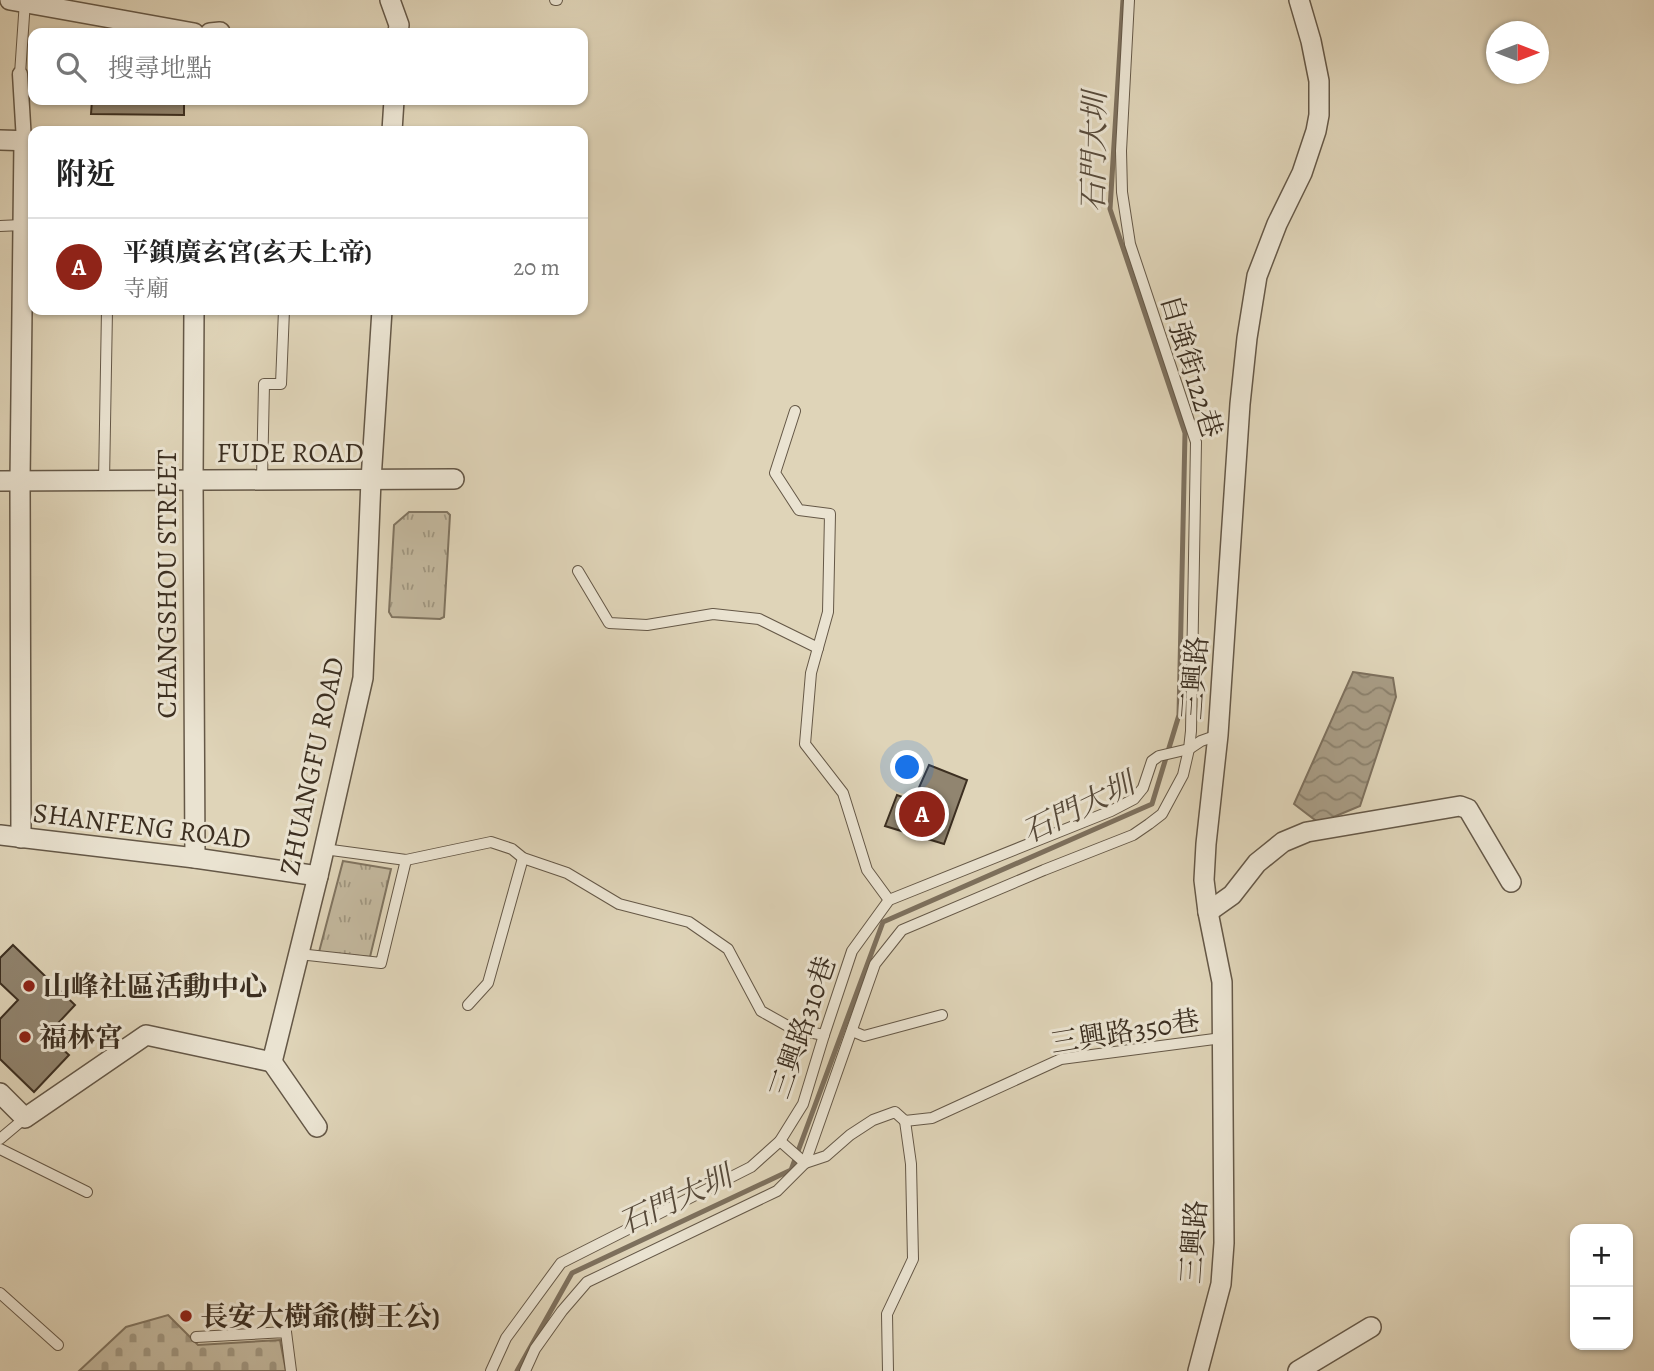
<!DOCTYPE html>
<html lang="zh-TW">
<head>
<meta charset="utf-8">
<style>
	:root { --surface:#fff; --page:#f2f2f2; --text:#222; --muted:#767676; --line:#e0e0e0; --accent:#8f2418 }
	body { margin:0; font-family:Alegreya,"Noto Serif TC",serif; background:var(--page); color:var(--text) }
	.controls { position:absolute; right:21px; bottom:21px; display:grid; overflow:hidden; border-radius:14px; box-shadow:0 2px 5px #0004 }
	.controls button { width:63px; height:63px; display:grid; place-items:center; padding:0; border:0; border-bottom:2px solid var(--line); background:var(--surface); color:var(--text); font:35px sans-serif }
	.compass { position:absolute; left:1486px; top:21px; width:63px; height:63px; border-radius:50%; background:var(--surface); box-shadow:0 2px 5px #0004; rotate:90deg }
	.you { position:absolute; left:908px; top:768px; width:24px; height:24px; margin:-18px; border:5px solid #fff; border-radius:50%; background:#1a73e8; box-shadow:0 0 0 10px #1a73e833 }
	.badge { display:grid; place-items:center; width:46px; height:46px; border-radius:50%; background:var(--accent); color:#fff; font-size:23px; font-weight:700 }
	.pin { position:absolute; translate:-50% -50%; border:4px solid #fff; box-shadow:0 2px 7px #0006 }
	.list { margin:0; padding:0; list-style:none }
	h2 { display:flex; justify-content:space-between; align-items:center; height:91px; margin:0; padding:0 28px; font-size:30px }
	h2 small { font-size:23px; font-weight:400; color:var(--muted) }
	.list li { display:grid; grid-template-columns:46px 1fr auto; gap:21px; align-items:center; box-sizing:border-box; height:98px; padding:0 28px; border-top:2px solid var(--line) }
	.list b { display:block; font-size:26px; white-space:nowrap }
	.list p { margin:0; font-size:23px; white-space:nowrap; color:var(--muted) }
	.list em { font-size:23px; font-style:normal; color:var(--muted) }
	.icon { flex:none; width:38px; height:38px; fill:none; stroke:currentColor; stroke-width:2; stroke-linecap:round; stroke-linejoin:round }
	.map { position:relative; flex:none; width:1654px; height:1371px; overflow:hidden }
	.search { position:absolute; background:var(--surface); box-shadow:0 2px 5px #0004; left:28px; top:28px; width:560px; height:77px; display:flex; align-items:center; gap:18px; box-sizing:border-box; padding:0 24px; border-radius:14px; color:var(--muted); font-size:26px }
	.panel { position:absolute; background:var(--surface); box-shadow:0 2px 5px #0004; left:28px; top:126px; width:560px; height:189px; border-radius:14px }
	.map>svg:first-child { display:block }
	.cemetery { fill:url(#cemetery-stones); stroke:#807460; stroke-width:2 }
	.park { fill:url(#park-tufts); stroke:#807460; stroke-width:2 }
	.water { fill:url(#water-waves); stroke:#7d705d; stroke-width:2 }
	.lines { fill:none; stroke-linecap:round; stroke-linejoin:round }
	.stream { stroke:#7d705d; stroke-width:5 }
	.building { fill:#918570; stroke:#3c2f21; stroke-width:2 }
	.service-casing { stroke:#655847; stroke-width:12 }
	.pedestrian-casing { stroke:#655847; stroke-width:17 }
	.minor-casing { stroke:#655847; stroke-width:22 }
	.service { stroke:#eae3d1; stroke-width:10 }
	.pedestrian { stroke:#eae3d1; stroke-width:14 }
	.minor { stroke:#eae3d1; stroke-width:19 }
	.poi-dot { fill:#8f2418; stroke:#eae3d1; stroke-width:2.5 }
	.labels { text-anchor:middle; stroke-width:6; stroke-linejoin:round; paint-order:stroke }
	.street-label { font-size:28px; fill:#3c2f21; stroke:#eae3d1 }
	.poi-label { font-size:28px; font-weight:bold; fill:#3c2f21; stroke:#eae3d1; text-anchor:start }
	.water-label { font-size:30px; font-style:italic; fill:#574a3a; stroke:#eae3d1 }
</style>
</head>
<body>
<div class="map">
<svg width="1654" height="1371" viewBox="0 0 1654 1371">
	<defs>
		<pattern id="cemetery-stones" width="16" height="16" patternUnits="userSpaceOnUse" patternTransform="scale(1.75)"><rect width="16" height="16" fill="#c3b89e"/><path d="M2 7V4a2 2 0 0 1 4 0v3zM10 15v-3a2 2 0 0 1 4 0v3z" fill="#a09680"/></pattern>
		<pattern id="park-tufts" width="24" height="20" patternUnits="userSpaceOnUse" patternTransform="scale(1.75)"><rect width="24" height="20" fill="#c3b89e"/><path d="M3 7l-1-3M5 7V3M7 7l1-3M15 17l-1-3M17 17v-4M19 17l1-3" fill="none" stroke="#a09680"/></pattern>
		<pattern id="water-waves" width="16" height="10" patternUnits="userSpaceOnUse" patternTransform="scale(1.75)"><rect width="16" height="10" fill="#a89c85"/><path d="M0 5q4-4 8 0t8 0" fill="none" stroke="#8a806c"/></pattern>
	</defs>
	<rect width="100%" height="100%" fill="#dfd4b8"/>
	<filter id="stains"><feTurbulence type="fractalNoise" baseFrequency=".00286" numOctaves="4"/><feColorMatrix values="0 0 0 0 .2 0 0 0 0 .09 0 0 0 0 .02 0 0 0 .5 -.17"/></filter>
	<radialGradient id="worn" r=".72"><stop offset=".6" stop-color="#630" stop-opacity="0"/><stop offset="1" stop-color="#630" stop-opacity=".3"/></radialGradient>
	<!-- cemetery -->
	<polygon class="cemetery" points="168,1315 198,1345 280,1340 286,1371 79,1371 126,1327"/>
	<!-- park -->
	<g class="park">
		<polygon points="409,512 447,512 450,515 444,617 440,619 392,617 389,612 394,525"/>
		<polygon points="343,861 391,869 370,957 319,952"/>
	</g>
	<!-- water -->
	<polygon class="water" points="1353,672 1393,678 1396,697 1360,806 1319,823 1294,804"/>
	<g class="lines">
		<!-- stream -->
		<polyline class="stream" points="517,1371 572,1273 791,1170 883,922 1152,804 1179,715 1185,433 1110,209 1123,0"/>
	</g>
	<!-- building -->
	<g class="building">
		<polygon points="92,100 184,100 184,115 91,114"/>
		<polygon points="929,765 967,780 944,844 885,826 897,795 913,801"/>
		<polygon points="13,945 75,1005 47,1035 69,1055 34,1092 0,1059 0,1019 18,1000 0,983 0,958"/>
	</g>
	<g class="lines">
		<!-- service casing -->
		<g class="service-casing">
			<g id="service">
				<polyline points="555,0 557,0"/>
				<polyline points="20,74 25,1"/>
				<polyline points="0,226 22,225"/>
				<polyline points="795,411 775,473 799,510 830,514 828,612 811,673 805,744 843,793 867,870 889,900"/>
				<polyline points="262,479 264,384 281,384 284,310"/>
				<polyline points="104,481 107,310"/>
				<polyline points="578,571 609,623 647,625 713,614 759,619 818,648"/>
				<polyline points="324,849 406,860 491,842 512,849 523,858 567,873 619,904 689,922 728,949 761,1011 793,1029 824,1035"/>
				<polyline points="299,954 381,963 406,860"/>
				<polyline points="468,1005 488,983 523,858"/>
				<polyline points="852,1031 864,1036 942,1015"/>
				<polyline points="0,1139 25,1118"/>
				<polyline points="780,1141 805,1163 826,1156 850,1135 873,1120 895,1112 905,1121 932,1118 1061,1059 1222,1038"/>
				<polyline points="0,1149 87,1192"/>
				<polyline points="0,1293 58,1345"/>
				<polyline points="196,1337 286,1332 291,1371"/>
				<polyline points="491,1371 506,1338 561,1263 751,1167 780,1141 803,1104 824,1035 852,951 889,900 1111,811 1134,799 1143,788 1152,761 1159,756 1189,749 1201,741 1218,735"/>
				<polyline points="525,1371 535,1349 562,1311 587,1282 777,1191 805,1163 875,964 902,930 1044,870 1133,835 1149,824 1162,814 1183,775 1189,749 1191,731 1196,442 1130,244 1122,192 1121,151 1129,0"/>
				<polyline points="888,1371 887,1314 913,1259 911,1164 905,1121"/>
			</g>
		</g>
		<!-- pedestrian casing -->
		<g class="pedestrian-casing">
			<polyline id="pedestrian" points="20,74 24,141"/>
		</g>
		<!-- minor casing -->
		<g class="minor-casing">
			<g id="minor">
				<polyline points="10,0 194,33"/>
				<polyline points="390,0 399,25 398,33"/>
				<polyline points="210,33 220,32"/>
				<polyline points="392,131 394,100"/>
				<polyline points="0,140 33,141"/>
				<polyline points="194,310 193,480 195,858"/>
				<polyline points="0,481 454,479"/>
				<polyline points="0,835 195,858 318,876"/>
				<polyline points="21,838 20,481 24,141"/>
				<polyline points="1208,912 1232,895 1257,863 1283,842 1307,832 1460,806 1468,809 1511,882"/>
				<polyline points="272,1062 318,876 363,678 371,480 382,310"/>
				<polyline points="272,1062 317,1127"/>
				<polyline points="0,1093 25,1118 146,1035 272,1062"/>
				<polyline points="1198,1371 1221,1284 1224,1243 1222,982 1208,912 1204,880 1206,844 1218,735 1240,404 1247,338 1257,276 1277,224 1302,173 1316,131 1319,115 1319,81 1311,41 1299,0"/>
				<polyline points="1298,1371 1371,1327"/>
			</g>
		</g>
		<!-- service -->
		<use href="#service" class="service"/>
		<!-- pedestrian -->
		<use href="#pedestrian" class="pedestrian"/>
		<!-- minor -->
		<use href="#minor" class="minor"/>
	</g>
	<!-- markers -->
	<g class="poi-dot">
		<circle cx="29" cy="986" r="7"/>
		<circle cx="25" cy="1037" r="7"/>
		<circle cx="186" cy="1316" r="7"/>
	</g>
	<g class="labels">
		<!-- street labels -->
		<g class="street-label">
			<text transform="translate(1192 366) rotate(73)" y="10">自強街122巷</text>
			<text x="290" y="462">FUDE ROAD</text>
			<text transform="translate(166 584) rotate(-90)" y="10">CHANGSHOU STREET</text>
			<text transform="translate(1194 678) rotate(-86)" y="10">三興路</text>
			<text transform="translate(311 766) rotate(-78)" y="10">ZHUANGFU ROAD</text>
			<text transform="translate(142 825) rotate(7)" y="10">SHANFENG ROAD</text>
			<text transform="translate(802 1027) rotate(-71)" y="10">三興路310巷</text>
			<text transform="translate(1125 1031) rotate(-9)" y="10">三興路350巷</text>
			<text transform="translate(1193 1242) rotate(-86)" y="10">三興路</text>
		</g>
		<!-- poi labels -->
		<g class="poi-label">
			<text x="43" y="996">山峰社區活動中心</text>
			<text x="39" y="1047">福林宮</text>
			<text x="200" y="1326">長安大樹爺(樹王公)</text>
		</g>
		<!-- water labels -->
		<g class="water-label">
			<text transform="translate(1094 152) rotate(-89)" y="10">石門大圳</text>
			<text transform="translate(1078 808) rotate(-26)" y="10">石門大圳</text>
			<text transform="translate(675 1200) rotate(-25)" y="10">石門大圳</text>
		</g>
	</g>
	<rect width="100%" height="100%" filter="url(#stains)"/>
	<rect width="100%" height="100%" fill="url(#worn)"/>
</svg>
<div class="controls">
<button>+</button>
<button>−</button>
</div>
<svg class="compass" viewBox="-18 -18 36 36"><path d="M0-13l5 13h-10z" fill="#e53935"/><path d="M0 13l5-13h-10z" fill="#767676"/></svg>
<div class="you"></div>
<div class="pin badge" style="left:922px;top:814px">A</div>
<div class="search"><svg class="icon" aria-label="search" viewBox="0 0 24 24"><circle cx="10" cy="10" r="6"/><path d="M15 15l6 6"/></svg>搜尋地點</div>
<section class="panel">
<h2>附近<small></small></h2>
<ul class="list">
<li><span class="badge">A</span><div><b>平鎮廣玄宮(玄天上帝)</b><p>寺廟</p></div><em>20 m</em></li>
</ul>
</section>
</div>
</body>
</html>
